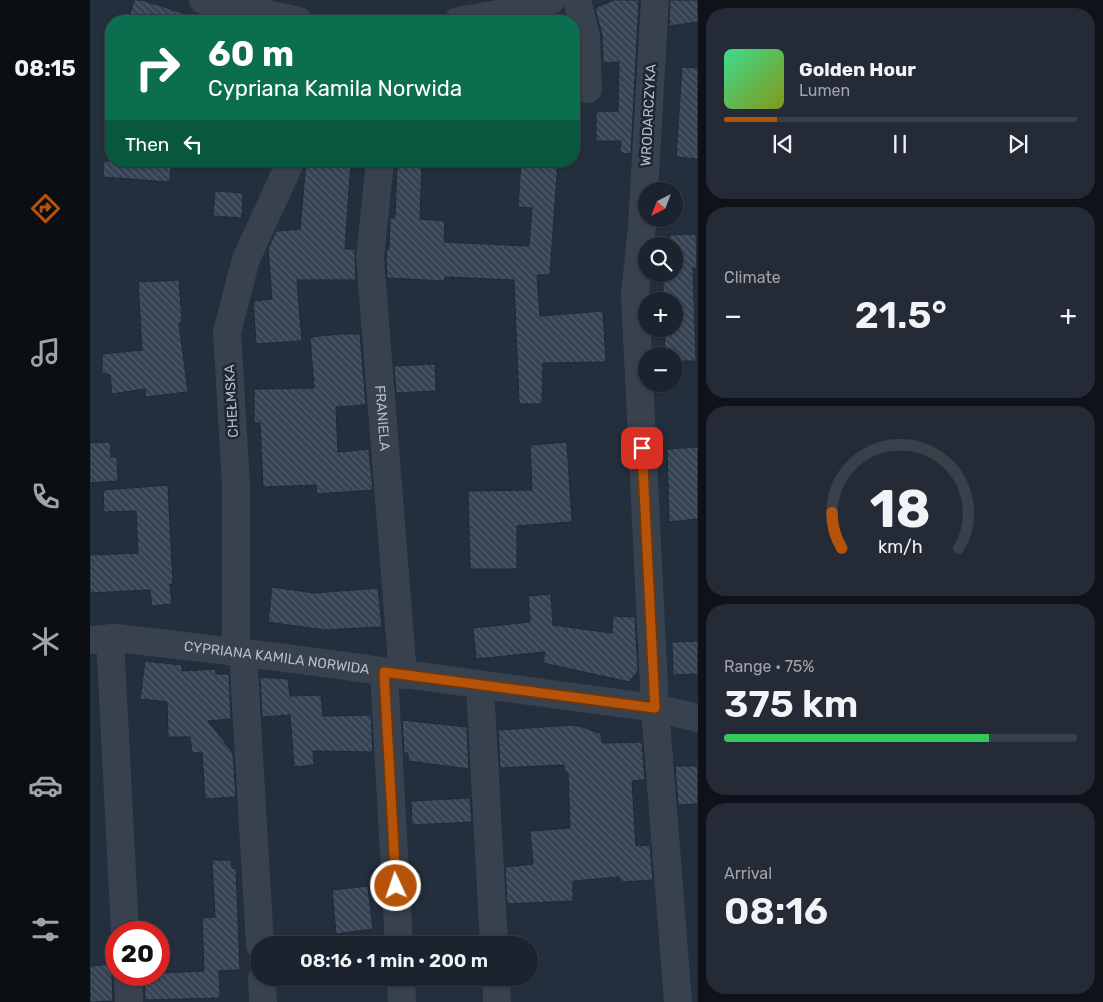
<!DOCTYPE html>
<html lang="en">
<head>
<meta charset="utf-8">
<style>
	body { margin:0; font-family:Rubik,sans-serif; background:#242b36; color:#f1f3f6; height:100vh; display:flex; flex-direction:column; font-size:19px; white-space:nowrap }
	* { box-sizing:border-box; margin:0 }
	p { font-size:16px; color:#a0a4aa }
	.icon { flex:none; width:28px; height:28px; fill:none; stroke:currentColor; stroke-width:2; stroke-linecap:round; stroke-linejoin:round }
	.map { position:relative; flex:1; overflow:hidden }
	.drawer { display:flex; flex-direction:column; gap:8px; padding:8px; background:#0f1319; width:405px }
	.drawer>* { flex:none }
	.hud { position:absolute; left:15px; top:15px; width:475px; height:152px; border-radius:20px; box-shadow:0 1px 4px #0004,0 0 0 1px #39404a; background:#0b6e4f; color:#fff; overflow:hidden }
	.needle { width:32px; rotate:222deg }
	.controls { position:absolute; left:548px; top:182px; display:grid; gap:10px }
	.controls a { display:grid; place-items:center; width:45px; height:45px; border-radius:50%; background:#1b232e; box-shadow:0 1px 4px #0004,0 0 0 1px #39404a; font-size:25px }
	.speed { position:absolute; left:15px; top:921px; display:flex; gap:10px; font-size:25px; font-weight:700; text-align:center }
	.speed>* { display:grid; place-content:center; width:65px; height:65px; border-radius:50%; background:#1b232e; box-shadow:0 1px 4px #0004,0 0 0 1px #39404a; line-height:1 }
	.speed .limit { border:8px solid #d22; background:#fff; color:#111 }
	.pin { position:absolute; display:grid; place-items:center; width:42px; height:42px; color:#fff; margin:-21px; border-radius:10px; box-shadow:0 2px 8px #0006 }
	.me { position:absolute; width:55px; margin:-28px; rotate:357deg; stroke-linejoin:round; filter:drop-shadow(0 0 4px #0008) }
	.turn { display:flex; align-items:center; gap:18px; height:105px; padding:0 20px; font-size:22px }
	.turn .icon { width:65px; height:65px; stroke-width:2.5 }
	.turn b { display:block; font-size:35px; line-height:42px }
	.then { display:flex; align-items:center; height:48px; padding:0 20px; background:#0003; gap:10px; font-size:19px }
	.big { font-size:38px; font-weight:600; line-height:1.1 }
	.drawer .tile { flex:1; display:flex; flex-direction:column; justify-content:center; gap:8px; min-width:0; padding:0 18px; border-radius:20px; background:#242b36 }
	.drawer .dial { align-items:center; gap:0 }
	.dial svg { height:130px; overflow:visible; fill:none; stroke:#39404a; stroke-width:7; stroke-linecap:round; text-anchor:middle }
	.dial text { fill:#f1f3f6; stroke:none }
	.song { display:flex; align-items:center; gap:15px }
	.cover { width:60px; height:60px; border-radius:8px; background:linear-gradient(135deg,hsl(150 70% 55%),hsl(70 70% 35%)) }
	.played { height:5px; border-radius:2px; background:linear-gradient(90deg,#b45309 15%,#39404a 15%) }
	.keys { display:flex; justify-content:space-around; direction:ltr }
	.heat { display:flex; justify-content:space-between; align-items:center; font-size:28px; direction:ltr }
	.charge { height:8px; border-radius:4px; background:linear-gradient(90deg,#34c759 75%,#39404a 0) }
	.trip { position:absolute; left:160px; top:936px; width:288px; height:50px; border-radius:25px; background:#1b232e; box-shadow:0 1px 4px #0004,0 0 0 1px #39404a; font-weight:600; line-height:50px; text-align:center }
	main { display:flex; flex:1; min-height:0 }
	.dock { display:flex; flex-direction:column; width:90px; justify-content:space-around; align-items:center; background:#0b0e12; color:#a0a4aa }
	.dock .icon { width:35px; height:35px }
	.dock .active { color:#b45309 }
	.dock b { font-size:22px; color:#f1f3f6 }
	.map>svg:first-child { display:block }
	.building { fill:url(#building-back-hatch); stroke:#1f2835 }
	.lines { fill:none; stroke-linecap:round; stroke-linejoin:round }
	.minor { stroke:#38414e; stroke-width:28 }
	.route-casing { stroke:#753606; stroke-width:12 }
	.route { stroke:#b45309; stroke-width:9 }
	.labels { text-anchor:middle; stroke-width:5; stroke-linejoin:round; paint-order:stroke }
	.street-label { font-size:14px; fill:#b4bcc9; stroke:#1d2633 }
</style>
</head>
<body>
<main>
<nav class="dock">
<b>08:15</b>
<svg class="icon active" aria-label="directions" viewBox="0 0 24 24"><path d="M12 3l9 9-9 9-9-9zM9 14v-3h6M13 9l2 2-2 2"/></svg>
<svg class="icon" aria-label="music" viewBox="0 0 24 24"><path d="M9 18V5l10-2v13"/><circle cx="6" cy="18" r="3"/><circle cx="16" cy="16" r="3"/></svg>
<svg class="icon" aria-label="phone" viewBox="0 0 24 24"><path d="M5 4h4l2 5-3 2q2 4 5 5l2-3 5 2v4C11 20 4 13 5 4z"/></svg>
<svg class="icon" aria-label="climate" viewBox="0 0 24 24"><path d="M12 3v18M4 7l16 10M4 17L20 7"/></svg>
<svg class="icon" aria-label="car" viewBox="0 0 24 24"><path d="M5 17H2v-5l4-1 3-4h7l3 4 3 1v5h-3M9 17h6M6 11h13"/><circle cx="7" cy="17" r="2"/><circle cx="17" cy="17" r="2"/></svg>
<svg class="icon" aria-label="filters" viewBox="0 0 24 24"><path d="M4 7h16M4 17h16"/><circle cx="9" cy="7" r="2"/><circle cx="15" cy="17" r="2"/></svg>
</nav>
<div class="map">
<svg width="608" height="1002" viewBox="0 0 608 1002">
	<defs>
		<pattern id="building-back-hatch" width="6" height="6" patternUnits="userSpaceOnUse" patternTransform="scale(1.25)"><rect width="6" height="6" fill="#364354"/><path d="M-1 5l2 2M0 0l6 6M5-1l2 2" fill="none" stroke="#515c6b"/></pattern>
	</defs>
	<rect width="100%" height="100%" fill="#242f3e"/>
	<path class="building" d="M44 0H52L105 17 104 21H38Z
		M524 0H549L541 154 530 153 531 141H506V112L528 111 529 62 513 63 512 35 505 8Z
		M580 0H608V22L579 26Z
		M592 67 608 68V159L586 157Z
		M14 161H81L80 182 13 177Z
		M216 161H261L255 249H265L266 280H207L212 341 166 344 163 301 182 299 178 249 186 231 210 229Z
		M307 161H332L330 219 355 221 354 242 439 246 442 208 428 207 431 161H468L460 275H447L450 316 513 311 516 362 453 363 452 404H429L424 280 355 277 354 281 297 278 296 258 297 249H299L300 218H305Z
		M125 191 153 193 152 218 123 216Z
		M606 234 607 268H603L606 361H584V356H575L574 329H584V301H573V274H584V246H580V235Z
		M89 280 92 322 89 323 98 392 56 397 55 389 22 394 20 375 12 373V354L52 350 48 282Z
		M251 334H270L276 405 246 407 248 452 279 449 283 490 227 494 226 485 173 487 170 423H164V389L224 388 220 337Z
		M345 364 346 391 306 393 304 366Z
		M20 442 21 457H27L28 481 0 483V443Z
		M477 442 482 522 427 526V569H380L378 491 442 490 440 445Z
		M608 447V519L579 522 577 449Z
		M78 485 83 584H80L82 604 62 606 60 590 0 593V555L48 553 46 511 14 512 13 490Z
		M182 587 225 593 288 588 292 627 234 630 178 622Z
		M461 594 463 625 522 633 523 616 545 617 548 671 539 682 453 663 455 652 386 659 383 628 440 622 438 596Z
		M608 641V674L583 675 582 642Z
		M55 661 92 665V671L125 669 126 674H139L141 719 118 721 143 753 146 797 115 799 112 752 102 753 100 737H78L77 702 50 699Z
		M170 677 198 679 200 696 231 695 233 716 281 715 283 752 223 751 224 765 204 767 200 715 172 717Z
		M312 720 377 727 379 769 318 761V753H314Z
		M482 725 493 727 511 734 512 743 552 742 555 780 542 781 546 846 560 845 563 880 532 882 529 877 483 881V901L417 904 415 867 443 864 440 831 480 828 478 772H475L474 765 410 768 408 730Z
		M585 766H608V804L588 805Z
		M380 798 382 822 322 825 321 801Z
		M122 860H141L142 868 146 869 150 970 129 971 130 998 55 1000 54 975H69V973L114 971 112 918 125 917Z
		M278 886 283 929 246 934 242 890Z
		M26 964 22 976 23 1001 0 1002V966Z"/>
	<g class="lines">
		<g class="minor">
			<path d="M113 0 209 21"/>
			<path d="M487 0 496 36 498 89"/>
			<path d="M565 0 552 227 545 294 565 708 588 1002"/>
			<path d="M368 21 425 11 461 0"/>
			<path id="s1" d="M290 161 280 258 313 675"/>
			<path d="M20 638 35 932"/>
			<path id="s2" d="M0 640 27 638 189 657 565 708 608 718"/>
			<path d="M146 652V485L137 332 156 259 201 161"/>
			<path d="M153 653 170 945"/>
			<path d="M294 672 309 945"/>
			<path d="M390 685 404 945"/>
			<path d="M38 975 39 1002"/>
			<path d="M172 978 173 1002"/>
			<path d="M311 978 312 1002"/>
			<path d="M406 978 407 1002"/>
		</g>
	</g>
	<g class="lines">
		<g class="route-casing">
			<path id="route" d="M306 886 294 672 565 708 552 448"/>
		</g>
		<use href="#route" class="route"/>
	</g>
	<g class="labels">
		<g class="street-label">
			<text transform="translate(558 115) rotate(-87)" y="5">WRODARCZYKA</text>
			<text transform="translate(141 401) rotate(-93)" y="5">CHEŁMSKA</text>
			<text dy="5" stroke="none"><textPath href="#s1" startOffset="258">FRANIELA</textPath></text>
			<text dy="5" stroke="none"><textPath href="#s2" startOffset="188">CYPRIANA KAMILA NORWIDA</textPath></text>
		</g>
	</g>
</svg>
<div class="controls">
<a><svg class="needle" viewBox="-14 -14 28 28"><path d="M0-13l5 13h-10z" fill="#e53935"/><path d="M0 13l5-13h-10z" fill="#a0a4aa"/></svg></a>
<a><svg class="icon" aria-label="search" viewBox="0 0 24 24"><circle cx="10" cy="10" r="6"/><path d="M15 15l6 6"/></svg></a>
<a>+</a>
<a>−</a>
</div>
<div class="speed"><div class="limit">20</div></div>
<div class="pin" style="left:552px;top:448px;background:#d93025"><svg class="icon" aria-label="arrive" viewBox="0 0 24 24"><path d="M6 21V4h12l-3 4 3 4H6"/></svg></div>
<svg class="me" style="left:306px;top:886px" viewBox="-20 -20 40 40"><circle r="17" fill="#b45309" stroke="#fff" stroke-width="3"/><path d="M0-11L8 9 0 5-8 9z" fill="#fff"/></svg>
<div class="trip">08:16 · 1 min · 200 m</div>
<div class="hud">
<div class="turn"><svg class="icon" aria-label="right" viewBox="0 0 24 24"><path d="M7 20v-9h11M14 6l5 5-5 5"/></svg><div><b>60 m</b>Cypriana Kamila Norwida</div></div>
<div class="then">Then<svg class="icon" aria-label="left" viewBox="0 0 24 24"><path d="M17 20v-9H6M10 6l-5 5 5 5"/></svg></div>
</div>
</div>
<section class="drawer">
<div class="tile">
<div class="song"><i class="cover"></i><div><b>Golden Hour</b><p>Lumen</p></div></div>
<div class="played"></div>
<div class="keys"><svg class="icon" aria-label="previous" viewBox="0 0 24 24"><path d="M18 5L8 12l10 7zM5 5v14"/></svg><svg class="icon" aria-label="pause" viewBox="0 0 24 24"><path d="M8 5v14M16 5v14"/></svg><svg class="icon" aria-label="next" viewBox="0 0 24 24"><path d="M6 5l10 7-10 7zM19 5v14"/></svg></div>
</div>
<div class="tile"><p>Climate</p>
<div class="heat"><a>−</a><b class="big">21.5°</b><a>+</a></div>
</div>
<div class="tile dial"><svg viewBox="0 0 100 80">
<path d="M14 69A42 42 0 1 1 86 69"/>
<path d="M14 69A42 42 0 0 1 8 47" stroke="#b45309"/>
<text x="50" y="56" font-size="32" font-weight="700">18</text>
<text x="50" y="72" font-size="11">km/h</text>
</svg></div>
<div class="tile"><p>Range · 75%</p><b class="big">375 km</b><div class="charge"></div></div>
<div class="tile"><p>Arrival</p><b class="big">08:16</b></div>
</section>
</main>
</body>
</html>
